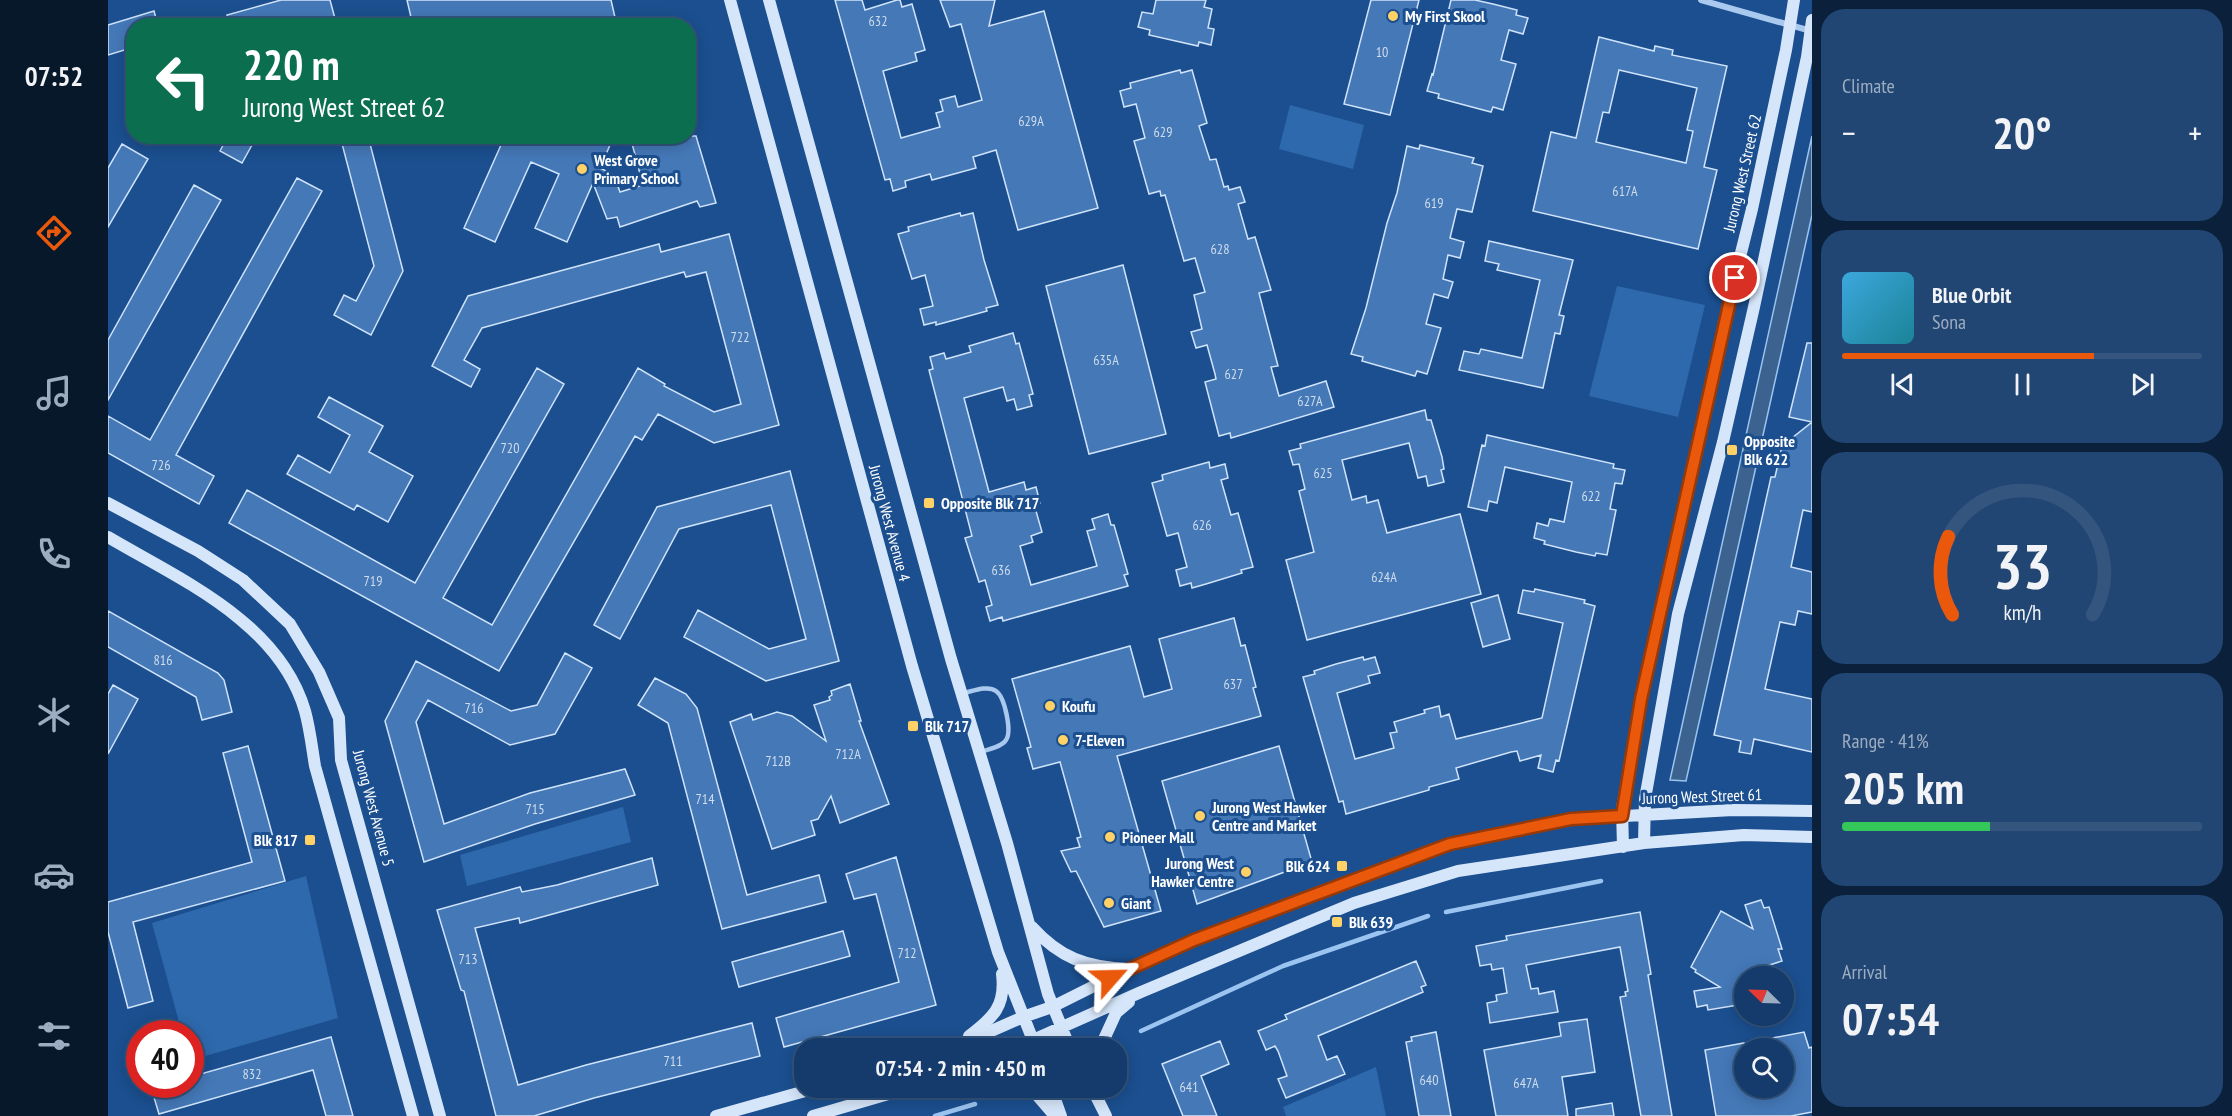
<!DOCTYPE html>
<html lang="en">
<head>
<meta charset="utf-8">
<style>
	body { margin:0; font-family:"PT Sans Narrow",sans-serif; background:#214673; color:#f1f3f6; height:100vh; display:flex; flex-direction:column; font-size:22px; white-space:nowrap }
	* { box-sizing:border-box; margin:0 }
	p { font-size:20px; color:#9dadc1 }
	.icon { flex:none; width:33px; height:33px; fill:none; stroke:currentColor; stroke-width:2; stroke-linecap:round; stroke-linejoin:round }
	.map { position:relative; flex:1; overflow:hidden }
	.side { display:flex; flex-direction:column; gap:9px; padding:9px; background:#0b203b; width:420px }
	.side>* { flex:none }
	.top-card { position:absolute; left:18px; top:18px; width:570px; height:126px; border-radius:24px; box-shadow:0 3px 15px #0003,0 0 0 2px #33557e; background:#0b6e4f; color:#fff; overflow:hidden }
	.needle { width:39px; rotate:293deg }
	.controls { position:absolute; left:1626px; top:966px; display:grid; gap:12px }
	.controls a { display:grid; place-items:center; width:60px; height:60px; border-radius:50%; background:#143b6b; box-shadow:0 3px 15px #0003,0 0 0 2px #33557e; font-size:30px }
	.speed { position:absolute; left:18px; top:1020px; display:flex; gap:12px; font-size:30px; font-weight:700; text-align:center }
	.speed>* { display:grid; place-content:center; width:78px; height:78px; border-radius:50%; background:#143b6b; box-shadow:0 3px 15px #0003,0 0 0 2px #33557e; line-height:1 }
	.speed .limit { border:9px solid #d22; background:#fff; color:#111 }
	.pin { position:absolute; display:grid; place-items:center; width:51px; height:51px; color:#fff; margin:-26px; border:3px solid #fff; border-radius:50%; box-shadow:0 2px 6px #0007 }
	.me { position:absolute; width:66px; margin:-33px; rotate:65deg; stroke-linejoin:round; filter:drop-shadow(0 0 4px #0008) }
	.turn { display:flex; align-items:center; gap:21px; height:126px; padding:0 18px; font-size:27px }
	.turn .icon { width:78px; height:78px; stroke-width:2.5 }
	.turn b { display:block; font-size:42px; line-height:51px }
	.big { font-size:45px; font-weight:700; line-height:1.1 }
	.side .widget { flex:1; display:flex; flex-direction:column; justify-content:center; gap:9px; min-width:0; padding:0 21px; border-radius:24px; background:#214673 }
	.side .dial { align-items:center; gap:0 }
	.dial svg { height:156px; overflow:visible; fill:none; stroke:#33557e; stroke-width:7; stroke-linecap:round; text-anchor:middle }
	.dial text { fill:#f1f3f6; stroke:none }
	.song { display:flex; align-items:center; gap:18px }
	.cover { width:72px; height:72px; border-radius:9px; background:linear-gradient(135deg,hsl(200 70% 55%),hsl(190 70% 35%)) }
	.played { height:6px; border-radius:3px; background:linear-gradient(90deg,#ea580c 70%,#33557e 70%) }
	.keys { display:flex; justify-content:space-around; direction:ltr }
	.heat { display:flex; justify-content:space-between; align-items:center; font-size:33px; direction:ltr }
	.charge { height:9px; border-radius:4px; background:linear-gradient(90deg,#34c759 41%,#33557e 0) }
	.trip { position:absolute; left:686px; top:1038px; width:333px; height:60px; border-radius:24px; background:#143b6b; box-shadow:0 3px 15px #0003,0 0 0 2px #33557e; font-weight:700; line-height:60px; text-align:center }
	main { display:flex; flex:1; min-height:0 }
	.tab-bar { display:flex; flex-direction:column; width:108px; justify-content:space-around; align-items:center; background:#08182b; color:#9dadc1 }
	.tab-bar .icon { width:42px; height:42px }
	.tab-bar .active { color:#ea580c }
	.tab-bar b { font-size:27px; color:#f1f3f6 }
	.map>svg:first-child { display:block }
	.green { fill:#2e69ad }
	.water { fill:#3c6290; stroke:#9cc4f0; stroke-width:1.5 }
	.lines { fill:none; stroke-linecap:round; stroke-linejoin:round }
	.stream { stroke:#9cc4f0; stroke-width:4.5 }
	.building { fill:#4478b7; stroke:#cfe3fa; stroke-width:1.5; fill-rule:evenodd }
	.lane { stroke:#a9c9ee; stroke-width:4.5 }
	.street { stroke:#a9c9ee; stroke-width:6 }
	.secondary { stroke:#d6e6fa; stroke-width:12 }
	.route-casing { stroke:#983908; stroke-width:15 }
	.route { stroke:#ea580c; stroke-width:10 }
	.poi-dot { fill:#ffd166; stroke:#1b4f8f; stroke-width:2 }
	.labels { text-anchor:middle; stroke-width:6; stroke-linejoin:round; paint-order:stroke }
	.number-label { font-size:14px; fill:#d0dded }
	.poi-label { font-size:16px; font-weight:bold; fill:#fff; stroke:#1b4f8f; text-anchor:start }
	.street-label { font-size:16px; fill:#fff; stroke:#1b4f8f }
</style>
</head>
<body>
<main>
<nav class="tab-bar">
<b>07:52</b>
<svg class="icon active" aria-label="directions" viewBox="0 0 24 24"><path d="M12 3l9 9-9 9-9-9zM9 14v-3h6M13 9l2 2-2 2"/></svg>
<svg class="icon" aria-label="music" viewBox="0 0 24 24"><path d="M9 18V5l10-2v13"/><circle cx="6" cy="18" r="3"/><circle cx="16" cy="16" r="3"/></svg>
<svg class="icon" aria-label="phone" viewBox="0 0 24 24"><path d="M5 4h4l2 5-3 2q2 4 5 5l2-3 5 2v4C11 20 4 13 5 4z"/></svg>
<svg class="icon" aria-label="climate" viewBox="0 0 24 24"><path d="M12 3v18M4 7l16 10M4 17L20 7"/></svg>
<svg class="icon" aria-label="car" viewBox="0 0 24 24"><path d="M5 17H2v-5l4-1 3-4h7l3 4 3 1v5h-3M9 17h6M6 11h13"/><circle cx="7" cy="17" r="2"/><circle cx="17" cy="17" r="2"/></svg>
<svg class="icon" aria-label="filters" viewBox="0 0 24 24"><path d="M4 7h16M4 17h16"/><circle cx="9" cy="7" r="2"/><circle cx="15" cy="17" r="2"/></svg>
</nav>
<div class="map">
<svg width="1704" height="1116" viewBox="0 0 1704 1116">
	<rect width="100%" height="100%" fill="#1b4f8f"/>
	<path class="green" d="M1182 105 1256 125 1245 169 1171 149Z
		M1509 286 1597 305 1570 417 1481 396Z
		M515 807 523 842 359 886 352 855Z
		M198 876 230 1018 83 1060 82 1034 74 1033 44 923Z
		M1268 1067 1278 1116H1178L1175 1107Z"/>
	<path class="water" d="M1704 136V215L1578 781 1562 780Z"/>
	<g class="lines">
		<path class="stream" d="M1338 912 1493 881
			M1033 1031 1175 966 1320 916
			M827 1116 867 1104"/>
	</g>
	<path class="building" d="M173 0H222L229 26H122L119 15Z
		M299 0H503L509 26H305Z
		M727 0H754L757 10 789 0H792L794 7 804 4 817 50 807 53 809 61 775 71 793 138 832 127 828 113 835 111 832 100 847 96 850 107 874 100 853 24 842 27 832 0H887L881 26 936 11 990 208 910 230 888 150 865 157 868 168 824 180 822 174 797 181 798 187 785 191 782 179 777 180Z
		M1048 0H1098L1096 7 1104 9 1100 28 1106 29 1103 45 1091 42 1090 46 1041 35 1042 30 1030 27 1034 12 1045 14Z
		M1263 0H1311L1282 115 1236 104Z
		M1343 0H1367L1385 4 1409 10 1408 15 1420 18 1415 34 1401 30 1393 60 1408 64 1395 110 1385 107 1383 112 1330 98 1331 94 1319 91 1324 74 1325 75Z
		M46 11 50 26H26V44H22L23 48 0 55V25Z
		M1491 37 1546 51 1547 46 1565 50 1564 55 1619 66 1596 167 1609 170 1590 249 1425 211 1443 132 1468 138ZM1511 70 1589 88 1579 130 1585 131 1578 163 1488 142 1495 112 1501 113Z
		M1072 70 1073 73 1084 70 1099 123 1091 126 1102 160 1108 159 1116 187 1120 186 1121 190 1132 187 1137 202 1130 204 1140 239 1147 237 1163 290 1151 293 1170 366 1163 367 1171 396 1218 381 1226 407 1123 438 1122 433 1111 436 1097 382 1108 379 1107 374 1099 345 1088 348 1083 332 1094 329 1086 295 1097 292 1087 258 1076 261 1057 195 1053 196 1052 191 1041 194 1026 141 1037 138 1028 104 1016 107 1012 91 1023 88 1022 83Z
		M120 136H149L134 163 112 151Z
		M232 136H260L295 271 263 335 226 315 236 295 248 301 266 266Z
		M397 136H506L492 168 506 175 512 192 535 185 522 136H588L608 203 592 207 589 201 512 227 509 217 499 219 485 183 459 242 427 228 451 174 423 162 387 242 356 228Z
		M14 144 40 159 0 227V168Z
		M1312 145 1366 158 1364 163 1375 166 1364 212 1349 209 1342 238 1356 242 1352 258 1340 255 1335 279 1345 282 1340 298 1326 294 1318 324 1333 328 1319 374 1309 371 1307 376 1254 361 1255 357 1243 354 1258 308 1279 223 1289 193 1299 146 1311 149Z
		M189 178 214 191 68 455 106 476 91 504 0 453V416L42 440Z
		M86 185 113 200 0 400V340Z
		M852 213 853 216 865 213 876 260 890 305 878 308 879 311 850 319 828 325V322L816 325 812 309 825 306 817 275 804 279 790 234 801 231 800 227Z
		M621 234 671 425 606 443 550 414 534 440 527 436 391 671 121 523 139 490 307 583 429 368 456 384 335 598 384 625 530 368 557 384 556 386 606 412 633 404 598 272 578 277 576 272 374 328 356 360 372 369 363 387 324 366 360 296 551 244 553 252Z
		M1381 241 1465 260 1451 315 1456 316 1452 334 1447 333 1435 388 1351 370 1356 351 1371 354 1373 349 1414 358 1432 280 1389 270 1391 264 1377 261Z
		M1015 265 1058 434 981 454 938 286Z
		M905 333 908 344 911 343 925 394 921 395 924 406 909 410 906 399 899 401 895 387 856 398 881 492 916 482 918 490 928 487 932 503 926 504 934 532 923 536 925 542 912 546 923 585 989 566 979 531 987 529 984 519 1000 514 1003 525H1006L1020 574 1016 575 1020 586 895 621 894 617 882 621 878 607 884 605 877 580 871 582 857 538 864 536 821 370 825 369 822 357 836 353 838 359 863 352 861 346Z
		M1699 343H1704V512L1695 510 1683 567 1704 572V614L1690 611 1687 625 1672 622 1657 689 1704 699V752L1646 739 1643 754 1631 752 1633 741 1606 735 1663 477H1667L1674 446 1704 422 1681 417Z
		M221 397 275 426 261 452 305 476 280 522 249 505 246 510 179 474 190 455 222 473 242 435 210 417Z
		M1317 410 1319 420H1323L1334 457 1336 469 1333 470 1336 482 1320 486 1318 476 1310 478 1301 443 1234 460 1244 500 1258 496 1259 503 1270 500 1279 533 1352 514 1373 594 1199 640 1178 560 1206 552 1191 491 1197 489 1191 464 1185 465 1181 451 1193 448 1192 444Z
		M1379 435 1506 464 1505 468 1517 470 1514 484 1507 483 1502 509 1508 510 1499 555 1488 553 1487 556 1468 552 1436 544 1437 541 1426 538 1429 523 1440 526 1442 519 1456 522 1464 482 1397 467 1389 503 1381 501 1379 511 1360 507 1374 445 1377 446Z
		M1101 462 1102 468 1117 464 1120 478 1113 480 1123 515 1130 513 1145 567 1133 570 1134 573 1098 584 1084 588 1083 583 1072 586 1068 570 1079 567 1070 533 1059 536 1044 483 1055 480 1054 475Z
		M682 471 731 661 658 681 576 637 590 610 661 649 698 639 663 505 571 529 512 639 486 625 549 507Z
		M1427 589 1477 600 1476 603 1487 606 1451 761 1448 760 1445 772 1430 768 1433 755 1412 761 1409 751 1403 752 1348 768 1351 779 1321 787V790L1238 814 1235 801 1231 802 1195 677 1207 674 1206 671 1228 664 1255 657 1256 660 1267 657 1272 673 1260 676 1262 683 1229 693 1247 759 1286 748 1282 733 1289 732 1286 722 1317 713 1316 710 1331 706 1333 717 1341 714 1348 739 1434 718 1455 623 1410 613 1415 590 1426 592Z
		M1390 595 1402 639 1375 647 1363 603Z
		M0 611 110 673 116 680 124 712 94 720 88 697 0 647Z
		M1126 618 1133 646 1137 645 1148 687 1145 688 1153 716 1009 756 1053 911 996 927 968 871 963 872 953 851 972 847 969 838 973 837 952 762 925 769 919 748 923 747 904 679 1022 646 1036 697 1064 689 1051 639Z
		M457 653 484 668 447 734 402 745 320 700 308 722 336 824 422 793 517 769 527 795 427 824 316 862 277 721 308 661 403 711 429 705Z
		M547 678 578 694 589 708 639 895 711 875 718 902 614 929 560 723 530 705Z
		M742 684 753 721H751L781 804 732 823 723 796 710 819 703 821 707 835 664 849 622 722 643 714 645 720 669 712 684 716 718 741 706 705 722 700 721 697 724 695 723 691Z
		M5 685 30 699 0 754V694Z
		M140 746 177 881 25 922 45 1001 20 1008 0 932V902L144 862 115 753Z
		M1171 746 1204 862 1089 904 1054 781Z
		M788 857 828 1005 676 1047 668 1018 791 982 768 894 746 899 738 874Z
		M544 858 550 885 412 923 411 918 367 928 410 1085 478 1065 644 1023 652 1056 486 1098 426 1116H388L360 1007 356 991 353 990 329 910 412 887 414 892 449 885Z
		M1653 900 1656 908 1661 907 1674 949H1670L1674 961 1640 972V976H1636V1004L1600 1010 1599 1005 1589 1007 1586 991 1612 987 1587 972 1588 970 1583 967 1613 911 1645 929 1637 905Z
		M1532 912 1543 974 1540 975 1564 1116H1533L1512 997 1518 996 1517 992 1520 991 1512 947 1418 965 1423 989 1430 988 1431 994 1446 991 1450 1012 1382 1023 1379 1003 1389 1001 1388 995 1399 993 1395 968 1384 970 1383 964 1372 966 1368 946 1399 940 1398 936Z
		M735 931 742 956 631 987 624 962Z
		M1308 961 1318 985 1313 987 1315 992 1210 1036 1219 1060 1229 1056 1237 1074 1178 1098 1170 1079 1179 1076 1170 1051 1167 1046 1158 1050 1150 1031 1179 1019 1177 1015Z
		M1479 1019 1487 1072 1454 1077 1460 1116H1388L1376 1050 1453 1036 1451 1023Z
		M1328 1032 1343 1116H1311L1298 1042 1304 1041 1303 1037Z
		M1696 1032 1701 1048 1704 1047V1112L1683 1116H1608L1597 1050 1636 1043V1088H1676V1048H1644L1643 1042Z
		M223 1037 245 1116H218L205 1070 51 1114 42 1084H82V1077Z
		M1112 1041 1121 1064 1093 1076 1109 1116H1075L1054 1064Z
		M1504 1103 1506 1116H1468V1109Z"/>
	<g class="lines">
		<path class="lane" d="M856 693C865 691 880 685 888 691 897 697 904 732 898 740 894 747 880 749 873 752"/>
		<path class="street" d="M1593 0 1703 31"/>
		<path class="secondary" d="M622 0 804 666 890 952 928 1048
			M661 0 843 659 899 843 940 994 962 1048
			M0 503 90 551 135 580 182 624 211 672 231 718 233 760 332 1116
			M0 537C73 580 171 622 197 711 202 729 204 748 207 766L305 1116
			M1536 843 1537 799 1570 614 1615 442 1646 307 1699 57 1704 20
			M1515 847 1514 809 1533 699 1621 301 1644 209 1678 50 1686 0
			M924 927C952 958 978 967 1019 969
			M861 1036C885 1018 898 1006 894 974
			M845 1048 915 1017 944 1007 1020 969 1086 940 1342 844 1463 819 1625 810 1704 811
			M907 1048 1033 992 1246 903 1350 871 1536 843 1636 835 1704 837
			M992 1048 1008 1013 1021 1002
			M923 1088 947 1116
			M943 1088 953 1116
			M984 1088 998 1116
			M608 1116 708 1088
			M705 1116 801 1088"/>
	</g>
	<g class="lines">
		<g class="route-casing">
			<path id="route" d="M1002 978 1086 940 1342 844 1463 819 1514 816 1533 699 1627 278"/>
		</g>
		<use href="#route" class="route"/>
	</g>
	<g class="poi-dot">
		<circle cx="1285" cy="16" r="6"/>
		<circle cx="474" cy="169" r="6"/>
		<rect x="1618" y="444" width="12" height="12" rx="3"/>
		<rect x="815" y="497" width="12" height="12" rx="3"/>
		<circle cx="942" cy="706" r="6"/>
		<rect x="799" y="720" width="12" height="12" rx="3"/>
		<circle cx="955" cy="740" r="6"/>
		<circle cx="1092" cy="816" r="6"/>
		<circle cx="1002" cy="837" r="6"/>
		<rect x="196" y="834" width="12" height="12" rx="3"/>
		<rect x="1228" y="860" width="12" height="12" rx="3"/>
		<circle cx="1138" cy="872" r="6"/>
		<circle cx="1001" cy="903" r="6"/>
		<rect x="1223" y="916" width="12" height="12" rx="3"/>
	</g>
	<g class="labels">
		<g class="number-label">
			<text x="770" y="26">632</text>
			<text x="1274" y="57">10</text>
			<text x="923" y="126">629A</text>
			<text x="1055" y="137">629</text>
			<text x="1517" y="196">617A</text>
			<text x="1326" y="208">619</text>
			<text x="1112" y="254">628</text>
			<text x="632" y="342">722</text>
			<text x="998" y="365">635A</text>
			<text x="1126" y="379">627</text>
			<text x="1202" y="406">627A</text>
			<text x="402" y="453">720</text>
			<text x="53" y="470">726</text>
			<text x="1215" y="478">625</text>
			<text x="1483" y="501">622</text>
			<text x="1094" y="530">626</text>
			<text x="893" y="575">636</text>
			<text x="1276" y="582">624A</text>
			<text x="265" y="586">719</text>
			<text x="55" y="665">816</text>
			<text x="1125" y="689">637</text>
			<text x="366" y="713">716</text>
			<text x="740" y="759">712A</text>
			<text x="670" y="766">712B</text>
			<text x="597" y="804">714</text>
			<text x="427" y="814">715</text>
			<text x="799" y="958">712</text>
			<text x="360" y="964">713</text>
			<text x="565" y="1066">711</text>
			<text x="144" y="1079">832</text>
			<text x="1321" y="1085">640</text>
			<text x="1418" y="1088">647A</text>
			<text x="1081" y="1092">641</text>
		</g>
		<g class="poi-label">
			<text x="1297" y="22">My First Skool</text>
			<text x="486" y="166">West Grove<tspan x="486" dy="18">Primary School</tspan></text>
			<text x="1636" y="447">Opposite<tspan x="1636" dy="18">Blk 622</tspan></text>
			<text x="833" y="509">Opposite Blk 717</text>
			<text x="954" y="712">Koufu</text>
			<text x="817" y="732">Blk 717</text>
			<text x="967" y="746">7-Eleven</text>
			<text x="1104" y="813">Jurong West Hawker<tspan x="1104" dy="18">Centre and Market</tspan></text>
			<text x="1014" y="843">Pioneer Mall</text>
			<text x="190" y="846" text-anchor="end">Blk 817</text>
			<text x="1126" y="869" text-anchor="end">Jurong West<tspan x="1126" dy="18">Hawker Centre</tspan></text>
			<text x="1222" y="872" text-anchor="end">Blk 624</text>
			<text x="1013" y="909">Giant</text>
			<text x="1241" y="928">Blk 639</text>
		</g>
		<g class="street-label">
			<text transform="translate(1634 173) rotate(-77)" y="6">Jurong West Street 62</text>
			<text transform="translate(782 523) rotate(75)" y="6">Jurong West Avenue 4</text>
			<text transform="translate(1594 796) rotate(-2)" y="6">Jurong West Street 61</text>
			<text transform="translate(266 808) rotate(75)" y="6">Jurong West Avenue 5</text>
		</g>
	</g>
</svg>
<div class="controls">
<a><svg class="needle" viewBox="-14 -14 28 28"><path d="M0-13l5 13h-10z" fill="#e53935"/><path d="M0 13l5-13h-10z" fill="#9dadc1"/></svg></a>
<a><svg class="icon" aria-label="search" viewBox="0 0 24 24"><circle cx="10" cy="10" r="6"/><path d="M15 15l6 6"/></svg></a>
</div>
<div class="speed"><div class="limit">40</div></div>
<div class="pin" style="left:1627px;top:278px;background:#d93025"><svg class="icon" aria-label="arrive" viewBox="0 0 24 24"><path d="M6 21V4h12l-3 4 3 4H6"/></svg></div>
<svg class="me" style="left:1002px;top:978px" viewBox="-20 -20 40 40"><path d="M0-17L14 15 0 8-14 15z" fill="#ea580c" stroke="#fff" stroke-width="4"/></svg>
<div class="trip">07:54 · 2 min · 450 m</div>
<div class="top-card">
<div class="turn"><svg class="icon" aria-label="left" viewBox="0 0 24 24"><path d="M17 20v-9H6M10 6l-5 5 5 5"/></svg><div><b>220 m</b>Jurong West Street 62</div></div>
</div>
</div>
<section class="side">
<div class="widget"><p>Climate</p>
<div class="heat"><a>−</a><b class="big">20°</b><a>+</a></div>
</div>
<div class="widget">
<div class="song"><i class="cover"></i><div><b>Blue Orbit</b><p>Sona</p></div></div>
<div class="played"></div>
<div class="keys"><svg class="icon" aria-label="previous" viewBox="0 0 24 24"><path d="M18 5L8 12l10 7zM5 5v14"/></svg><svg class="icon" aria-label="pause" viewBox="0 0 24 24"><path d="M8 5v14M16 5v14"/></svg><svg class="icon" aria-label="next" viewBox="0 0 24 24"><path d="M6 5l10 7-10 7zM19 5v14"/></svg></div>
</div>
<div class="widget dial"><svg viewBox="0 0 100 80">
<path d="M14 69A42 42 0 1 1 86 69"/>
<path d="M14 69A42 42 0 0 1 12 29" stroke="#ea580c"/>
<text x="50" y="56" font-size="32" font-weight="700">33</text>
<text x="50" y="72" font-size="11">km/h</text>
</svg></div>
<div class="widget"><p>Range · 41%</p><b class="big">205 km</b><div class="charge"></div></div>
<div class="widget"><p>Arrival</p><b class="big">07:54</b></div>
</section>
</main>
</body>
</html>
